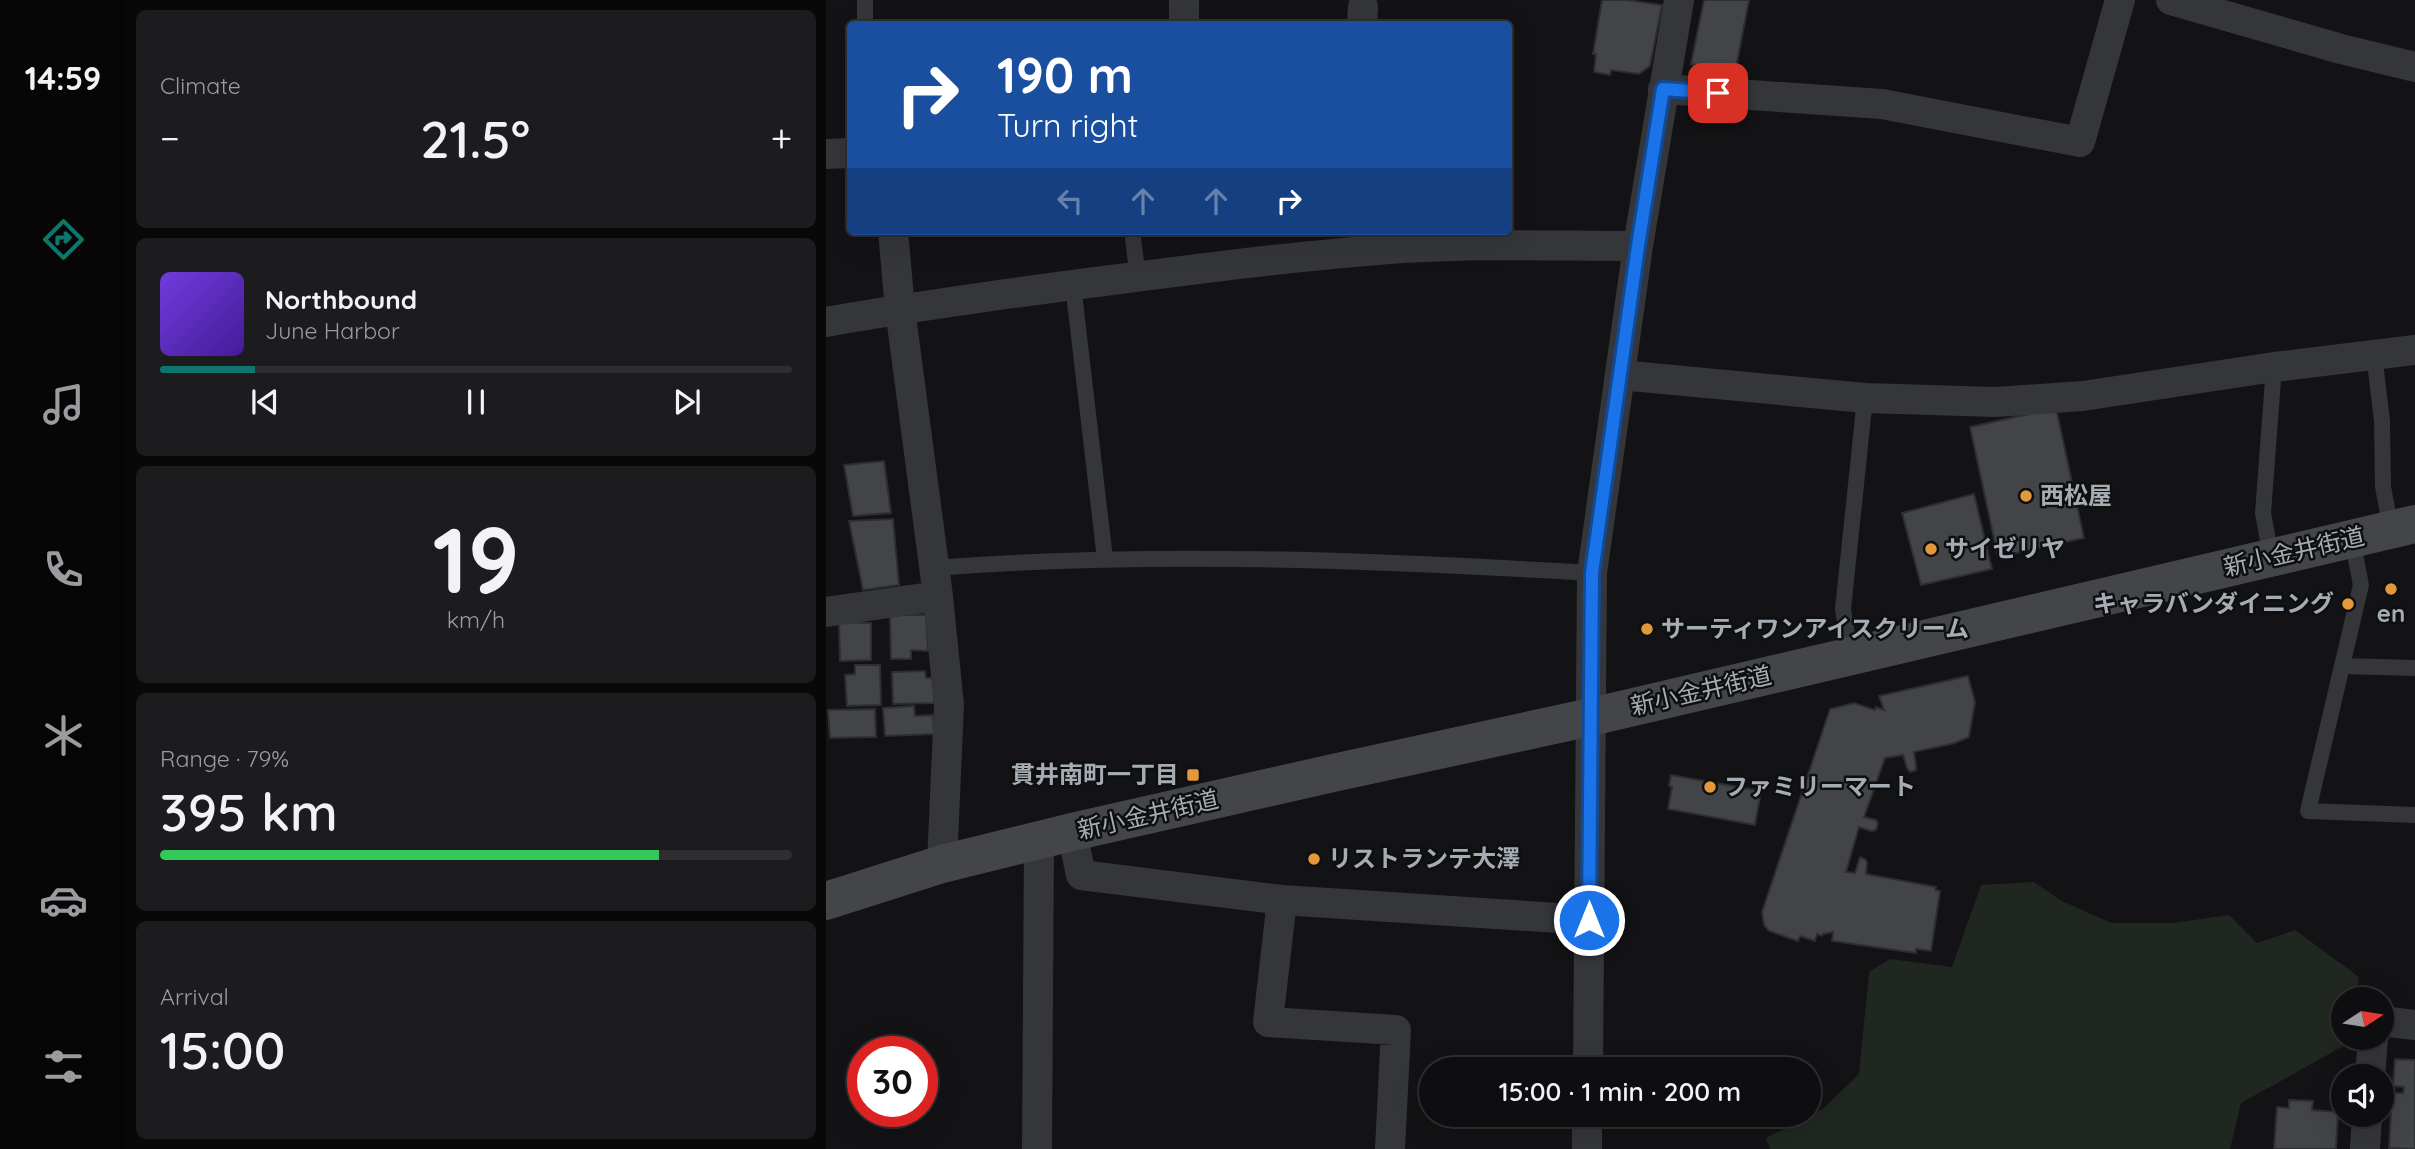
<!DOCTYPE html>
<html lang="en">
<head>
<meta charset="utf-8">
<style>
	body { margin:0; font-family:Quicksand,"Noto Sans JP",sans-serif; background:#1c1c1e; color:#f1f3f6; height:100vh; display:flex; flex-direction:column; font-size:26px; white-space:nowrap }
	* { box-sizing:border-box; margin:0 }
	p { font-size:23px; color:#9b9c9f }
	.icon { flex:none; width:38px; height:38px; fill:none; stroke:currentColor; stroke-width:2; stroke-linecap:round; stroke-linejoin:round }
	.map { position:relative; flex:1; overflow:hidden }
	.side { display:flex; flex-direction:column; gap:10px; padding:10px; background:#080809; width:700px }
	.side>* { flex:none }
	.hud { position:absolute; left:21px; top:21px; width:665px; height:214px; border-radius:7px; box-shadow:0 7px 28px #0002,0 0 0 2px #2e2e30; background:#1a4fa0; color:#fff; overflow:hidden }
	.needle { width:46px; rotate:78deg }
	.buttons { position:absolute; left:1505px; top:987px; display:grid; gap:14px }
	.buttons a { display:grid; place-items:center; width:63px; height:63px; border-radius:50%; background:#0e0e10; box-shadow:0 7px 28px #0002,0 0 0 2px #2e2e30; font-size:35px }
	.speed { position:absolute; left:21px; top:1036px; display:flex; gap:14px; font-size:35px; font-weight:700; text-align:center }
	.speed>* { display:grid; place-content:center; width:91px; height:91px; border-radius:50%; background:#0e0e10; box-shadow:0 7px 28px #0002,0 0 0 2px #2e2e30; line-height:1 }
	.speed .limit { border:10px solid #d22; background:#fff; color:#111 }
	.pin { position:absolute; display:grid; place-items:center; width:60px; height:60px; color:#fff; margin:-30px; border-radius:14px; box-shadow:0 4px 10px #0006 }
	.me { position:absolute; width:77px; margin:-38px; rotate:0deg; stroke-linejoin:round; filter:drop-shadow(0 0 5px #0008) }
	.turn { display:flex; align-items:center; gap:24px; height:147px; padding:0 35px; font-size:32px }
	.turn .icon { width:91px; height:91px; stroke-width:2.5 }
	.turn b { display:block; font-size:49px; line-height:60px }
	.lanes { display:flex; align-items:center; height:66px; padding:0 35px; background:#0003; justify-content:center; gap:35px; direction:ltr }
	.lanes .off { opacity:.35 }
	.big { font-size:52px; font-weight:600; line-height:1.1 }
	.side .card { flex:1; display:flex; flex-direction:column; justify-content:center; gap:10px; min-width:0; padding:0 24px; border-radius:10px; background:#1c1c1e }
	.side .dial { align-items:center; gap:0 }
	.dial b { font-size:91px; line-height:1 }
	.song { display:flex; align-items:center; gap:21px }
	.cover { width:84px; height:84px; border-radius:10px; background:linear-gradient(135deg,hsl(260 70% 55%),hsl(260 70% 35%)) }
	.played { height:7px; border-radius:4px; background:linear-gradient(90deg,#0f766e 15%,#2e2e30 15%) }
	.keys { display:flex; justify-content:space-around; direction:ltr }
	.heat { display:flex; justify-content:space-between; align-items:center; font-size:38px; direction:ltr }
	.charge { height:10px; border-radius:5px; background:linear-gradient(90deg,#34c759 79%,#2e2e30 0) }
	.trip { position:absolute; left:593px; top:1057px; width:402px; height:70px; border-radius:35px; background:#0e0e10; box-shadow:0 7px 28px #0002,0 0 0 2px #2e2e30; font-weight:600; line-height:70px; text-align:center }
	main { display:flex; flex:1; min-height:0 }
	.menu { display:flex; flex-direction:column; width:126px; justify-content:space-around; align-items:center; background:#060606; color:#9b9c9f }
	.menu .icon { width:49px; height:49px }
	.menu .on { color:#0f766e }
	.menu b { font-size:32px; color:#f1f3f6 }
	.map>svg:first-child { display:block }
	.green { fill:#202720 }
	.building { fill:#424448; stroke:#2d2e31; stroke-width:2 }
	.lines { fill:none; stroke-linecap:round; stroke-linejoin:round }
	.service { stroke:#35363a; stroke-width:16 }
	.minor { stroke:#35363a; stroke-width:30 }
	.secondary { stroke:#434549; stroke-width:38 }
	.route-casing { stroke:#114b97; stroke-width:18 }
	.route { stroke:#1a73e8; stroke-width:12 }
	.poi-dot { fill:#e4983c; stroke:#0e0f10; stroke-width:2.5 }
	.labels { text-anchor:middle; stroke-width:5; stroke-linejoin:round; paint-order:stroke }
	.poi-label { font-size:24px; font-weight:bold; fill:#a6acb4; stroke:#0e0f10; text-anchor:start }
	.street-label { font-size:24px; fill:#a6acb4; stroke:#0e0f10 }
</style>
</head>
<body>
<main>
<nav class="menu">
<b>14:59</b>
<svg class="icon on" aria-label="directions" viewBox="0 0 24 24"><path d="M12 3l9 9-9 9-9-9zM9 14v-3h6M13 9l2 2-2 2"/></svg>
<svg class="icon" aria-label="music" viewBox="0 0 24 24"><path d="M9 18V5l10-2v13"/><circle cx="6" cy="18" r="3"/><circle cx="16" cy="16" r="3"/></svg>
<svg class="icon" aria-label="phone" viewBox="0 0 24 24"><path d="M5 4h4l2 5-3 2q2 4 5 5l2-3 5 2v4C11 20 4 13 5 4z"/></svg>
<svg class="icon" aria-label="climate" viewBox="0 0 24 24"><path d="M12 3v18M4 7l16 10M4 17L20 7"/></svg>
<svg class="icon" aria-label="car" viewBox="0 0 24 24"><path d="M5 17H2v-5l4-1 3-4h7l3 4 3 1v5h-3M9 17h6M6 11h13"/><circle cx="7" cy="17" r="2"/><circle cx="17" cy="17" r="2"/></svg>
<svg class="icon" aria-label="filters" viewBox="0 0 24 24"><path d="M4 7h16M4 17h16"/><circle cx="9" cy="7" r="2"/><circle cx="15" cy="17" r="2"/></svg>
</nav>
<section class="side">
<div class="card"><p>Climate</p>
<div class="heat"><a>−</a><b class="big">21.5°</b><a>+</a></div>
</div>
<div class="card">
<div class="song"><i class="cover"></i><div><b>Northbound</b><p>June Harbor</p></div></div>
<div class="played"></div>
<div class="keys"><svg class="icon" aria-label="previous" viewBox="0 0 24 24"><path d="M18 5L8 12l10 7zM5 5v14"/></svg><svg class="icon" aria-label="pause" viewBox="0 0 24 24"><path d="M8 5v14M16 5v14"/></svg><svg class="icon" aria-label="next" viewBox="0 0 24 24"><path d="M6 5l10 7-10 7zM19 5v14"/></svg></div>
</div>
<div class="card dial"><b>19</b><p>km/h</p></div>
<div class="card"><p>Range · 79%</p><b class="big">395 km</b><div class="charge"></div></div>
<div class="card"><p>Arrival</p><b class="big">15:00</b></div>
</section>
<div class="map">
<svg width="1589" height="1149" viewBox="0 0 1589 1149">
	<rect width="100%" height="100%" fill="#131315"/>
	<path class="green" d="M1208 882 1234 900 1285 923H1347L1403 915 1431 943 1469 930 1533 977 1530 999H1517V1038H1524L1523 1043 1415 1103 1404 1149H944L940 1138 997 1109 1033 1074 1043 972 1064 959 1126 967 1155 885Z"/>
	<path class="building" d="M776 0H801L836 5 824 66 813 74 785 70 784 75 768 72 770 54H767Z
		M878 0H923L909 73 865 64Z
		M1230 408 1258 538 1172 557 1144 427Z
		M58 461 65 513 27 516 18 465Z
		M1148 494 1166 569 1095 585 1076 513Z
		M67 519 73 585 37 590 23 521Z
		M64 615H100L102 651 85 650V659H65Z
		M13 622 45 623V660L14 661Z
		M29 665H54L55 705 21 706 19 675 29 674Z
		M99 671 100 678H108V703L67 704 66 672Z
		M1142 676 1149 702 1143 737 1129 743 1088 752 1090 765V770L1084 772 1081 768 1077 755 1059 758 1038 817 1050 820 1052 823 1050 830 1045 831 1033 827 1020 872 1029 873 1034 857 1039 859 1041 862 1040 874 1110 887 1109 890 1114 891 1105 951 1090 949V953L1006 941 1007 932 997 934 996 936 991 934 989 941 974 936 972 941 943 931 938 925 936 912 1004 709 1028 703 1049 710 1050 707 1058 710 1053 696Z
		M88 706 89 716 107 715 108 734 59 736 57 708Z
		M49 709 50 737 4 738 2 710Z
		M845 775 935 791 929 825 842 809 846 787 843 786Z
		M1569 1059 1589 1060V1149L1563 1148 1566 1093H1577L1578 1087 1567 1086Z
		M1463 1100 1487 1101 1486 1110 1512 1112 1510 1149H1448L1451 1107 1463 1108Z"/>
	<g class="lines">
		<path class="service" d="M39 0V24
			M306 231 312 277
			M247 285 279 559
			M1548 354 1556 421 1557 487 1565 529
			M1526 539 1535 585 1482 811 1589 815
			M1445 557 1437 513 1448 367
			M107 568C326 551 547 560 766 573
			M1024 655 1017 609 1039 398
			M1516 666 1589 668"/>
		<path class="minor" d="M1345 0 1515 49 1589 67
			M358 24V0
			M536 24 537 7
			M837 89 1056 104 1254 142 1294 0
			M0 154 24 153
			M67 231 74 309 112 596 123 705 116 864
			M0 322C92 306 185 293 278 281 378 268 478 255 578 248 656 243 734 246 812 246
			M794 375 1039 398 1169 402 1257 396 1448 367 1589 350
			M0 612 112 596
			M246 832 255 875 456 900 763 920
			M456 900 442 1022 570 1030 564 1149
			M1556 1021 1589 1025
			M762 1069 766 573 812 246 853 0
			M1544 1076 1547 1038
			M211 1149 213 841
			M761 1149V1115
			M1539 1149 1541 1115"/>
		<path class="secondary" d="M0 901 116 864 246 832 507 773 765 717 1589 524"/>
	</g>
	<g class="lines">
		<g class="route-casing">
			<path id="route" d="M763 920 766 573 812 246 837 89 892 93"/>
		</g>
		<use href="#route" class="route"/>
	</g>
	<g class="poi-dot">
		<circle cx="1200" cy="496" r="7"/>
		<circle cx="1105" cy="549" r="7"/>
		<circle cx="1565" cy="589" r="7"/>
		<circle cx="1522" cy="604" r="7"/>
		<circle cx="821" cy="629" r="7"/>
		<rect x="360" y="768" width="14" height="14" rx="3.5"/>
		<circle cx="884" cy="787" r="7"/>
		<circle cx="488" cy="859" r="7"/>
	</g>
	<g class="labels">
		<g class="poi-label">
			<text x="1214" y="504">西松屋</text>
			<text x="1119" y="557">サイゼリヤ</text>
			<text x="1508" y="612" text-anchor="end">キャラバンダイニング</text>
			<text x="1565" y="622" text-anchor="middle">en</text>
			<text x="835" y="637">サーティワンアイスクリーム</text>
			<text x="353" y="783" text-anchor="end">貫井南町一丁目</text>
			<text x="898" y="795">ファミリーマート</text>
			<text x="502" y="867">リストランテ大澤</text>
		</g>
		<g class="street-label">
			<text transform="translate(1468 552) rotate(-13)" y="8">新小金井街道</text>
			<text transform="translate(875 691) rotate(-13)" y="8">新小金井街道</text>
			<text transform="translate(322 815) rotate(-13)" y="8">新小金井街道</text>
		</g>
	</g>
</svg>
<div class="buttons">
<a><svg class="needle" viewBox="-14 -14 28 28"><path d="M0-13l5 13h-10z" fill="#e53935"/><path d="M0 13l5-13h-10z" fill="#9b9c9f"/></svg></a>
<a><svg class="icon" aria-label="sound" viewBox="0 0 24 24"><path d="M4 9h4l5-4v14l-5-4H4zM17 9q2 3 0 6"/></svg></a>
</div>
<div class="speed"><div class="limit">30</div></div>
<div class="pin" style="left:892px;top:93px;background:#d93025"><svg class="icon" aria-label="arrive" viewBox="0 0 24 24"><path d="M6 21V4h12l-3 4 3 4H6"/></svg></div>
<svg class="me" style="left:763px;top:920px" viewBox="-20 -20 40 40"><circle r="17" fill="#1a73e8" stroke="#fff" stroke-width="3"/><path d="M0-11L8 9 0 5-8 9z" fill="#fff"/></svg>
<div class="trip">15:00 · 1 min · 200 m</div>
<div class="hud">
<div class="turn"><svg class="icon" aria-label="right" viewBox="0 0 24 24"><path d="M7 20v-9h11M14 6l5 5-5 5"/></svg><div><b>190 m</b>Turn right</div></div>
<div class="lanes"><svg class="icon off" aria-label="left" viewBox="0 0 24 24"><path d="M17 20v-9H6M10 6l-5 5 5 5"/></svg><svg class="icon off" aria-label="ahead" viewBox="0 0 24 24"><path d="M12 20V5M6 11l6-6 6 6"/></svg><svg class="icon off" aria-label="ahead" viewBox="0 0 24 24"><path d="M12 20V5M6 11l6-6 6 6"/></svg><svg class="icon" aria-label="right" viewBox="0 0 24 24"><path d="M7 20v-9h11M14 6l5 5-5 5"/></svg></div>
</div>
</div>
</main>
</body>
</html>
